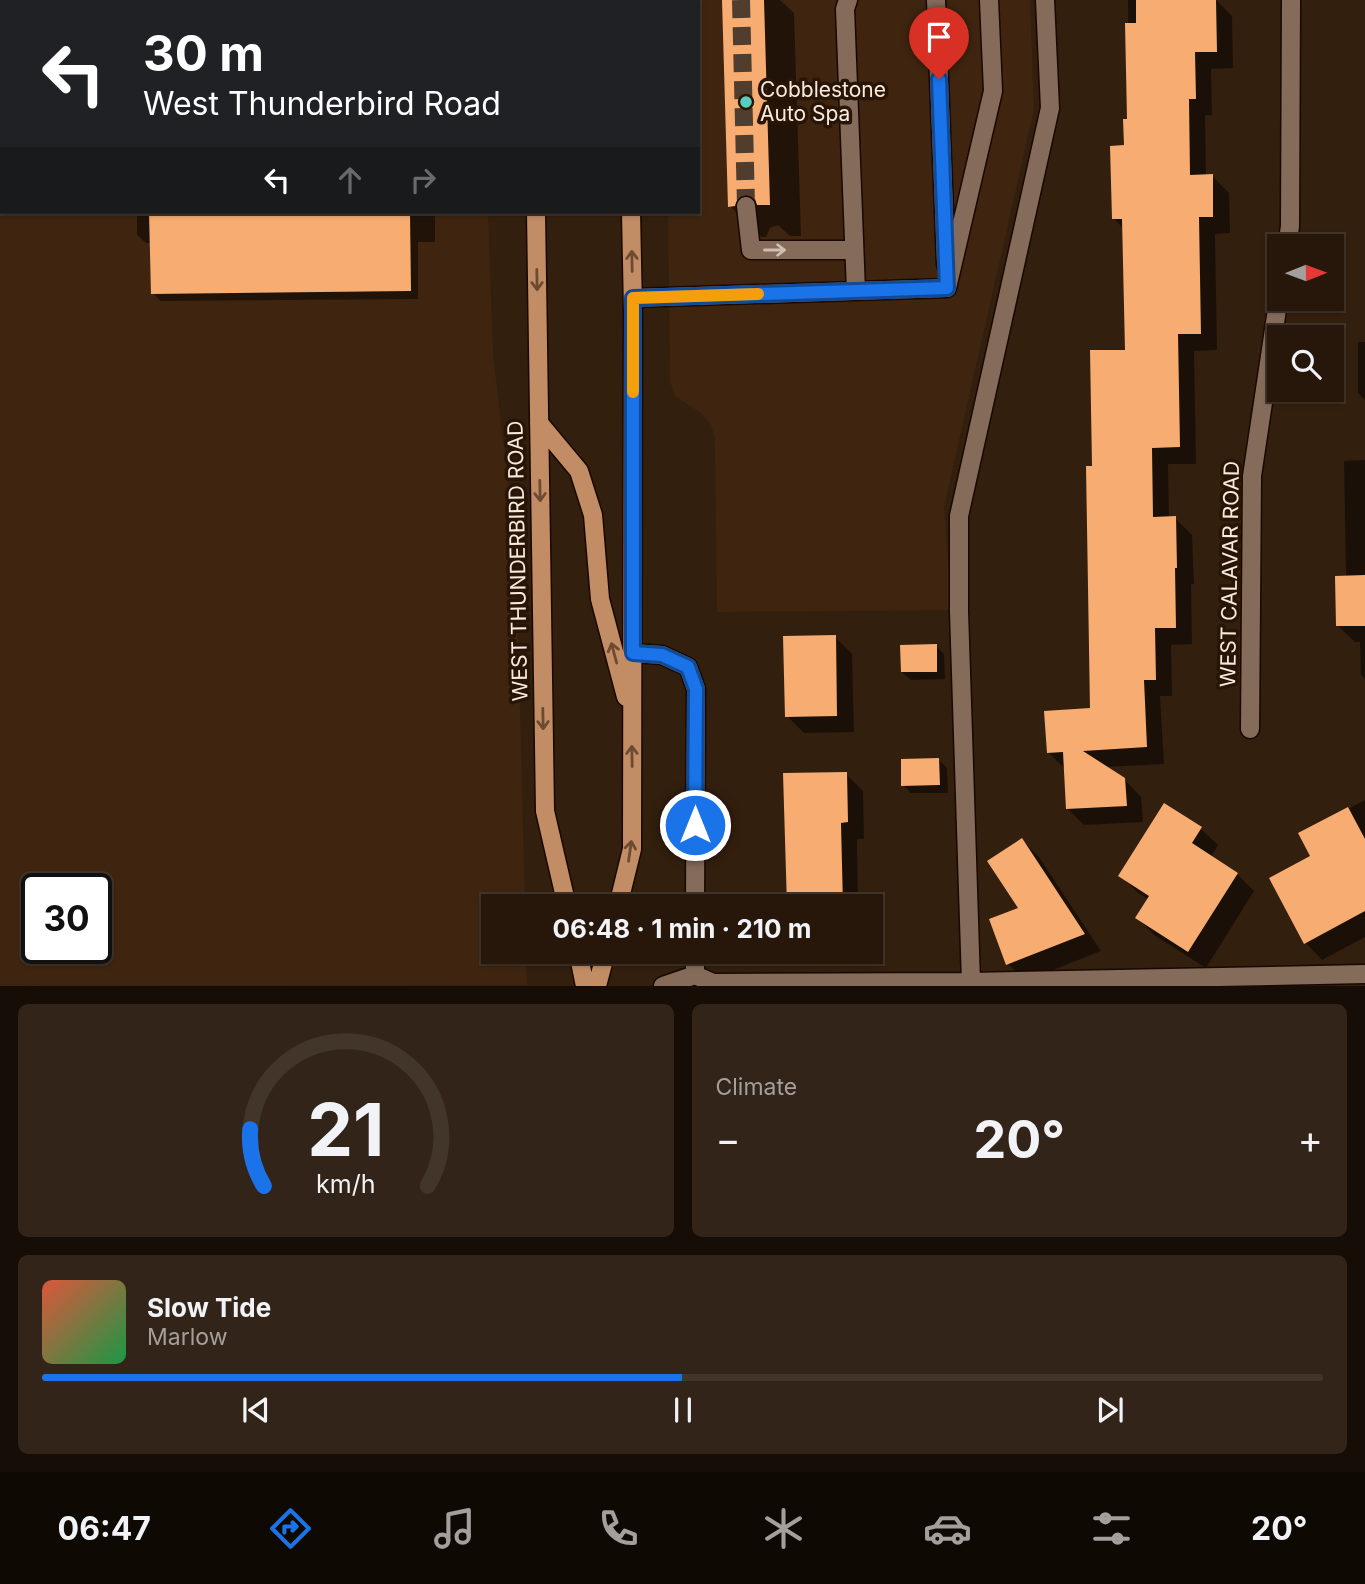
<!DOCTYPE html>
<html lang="en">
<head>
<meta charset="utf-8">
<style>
	body { margin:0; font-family:Inter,sans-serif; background:#322418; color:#f1f3f6; height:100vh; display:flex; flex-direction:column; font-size:26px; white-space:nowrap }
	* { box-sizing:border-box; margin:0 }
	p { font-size:23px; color:#a49f9c }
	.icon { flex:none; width:38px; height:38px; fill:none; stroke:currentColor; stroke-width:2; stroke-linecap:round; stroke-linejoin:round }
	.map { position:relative; height:986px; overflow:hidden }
	.details { display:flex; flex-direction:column; gap:18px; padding:18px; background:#150d06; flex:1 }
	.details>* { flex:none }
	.banner { position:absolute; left:0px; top:0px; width:700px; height:214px; box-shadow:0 2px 5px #0004,0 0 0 2px #42362b; background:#202124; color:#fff; overflow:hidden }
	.needle { width:46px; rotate:89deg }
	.buttons { position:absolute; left:1267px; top:234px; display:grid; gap:14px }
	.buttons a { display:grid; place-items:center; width:77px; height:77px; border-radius:0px; background:#26170a; box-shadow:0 2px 5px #0004,0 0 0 2px #42362b; font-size:35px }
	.speed { position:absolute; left:21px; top:873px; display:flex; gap:14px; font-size:35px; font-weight:700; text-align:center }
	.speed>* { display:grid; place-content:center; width:91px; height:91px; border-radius:50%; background:#26170a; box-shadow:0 2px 5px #0004,0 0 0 2px #42362b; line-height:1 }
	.speed .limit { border:4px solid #111; border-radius:10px; background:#fff; color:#111 }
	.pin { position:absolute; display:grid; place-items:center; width:60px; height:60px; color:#fff; margin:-72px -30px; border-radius:50% 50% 50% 0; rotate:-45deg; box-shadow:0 0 7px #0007 }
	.pin .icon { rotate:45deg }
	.me { position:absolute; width:77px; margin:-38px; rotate:0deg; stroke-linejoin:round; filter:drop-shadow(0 0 5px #0008) }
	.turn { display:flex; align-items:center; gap:24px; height:147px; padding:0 28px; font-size:32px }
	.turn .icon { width:91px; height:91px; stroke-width:2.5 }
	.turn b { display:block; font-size:49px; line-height:60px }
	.lanes { display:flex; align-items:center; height:66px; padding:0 28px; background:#0003; justify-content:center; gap:35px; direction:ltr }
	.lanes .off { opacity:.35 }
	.big { font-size:52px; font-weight:700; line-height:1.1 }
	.details .tile { flex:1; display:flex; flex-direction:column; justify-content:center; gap:10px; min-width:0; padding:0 24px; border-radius:10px; background:#322418 }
	.details .dial { align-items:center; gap:0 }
	.dial svg { height:182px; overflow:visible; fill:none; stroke:#42362b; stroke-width:7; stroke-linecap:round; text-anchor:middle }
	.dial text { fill:#f1f3f6; stroke:none }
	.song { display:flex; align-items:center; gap:21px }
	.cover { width:84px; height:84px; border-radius:10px; background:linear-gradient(135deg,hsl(10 70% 55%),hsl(140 70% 35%)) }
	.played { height:7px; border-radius:4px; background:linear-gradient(90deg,#1a73e8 50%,#42362b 50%) }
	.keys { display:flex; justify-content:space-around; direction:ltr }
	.heat { display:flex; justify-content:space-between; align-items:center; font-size:38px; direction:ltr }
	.details .tiles { flex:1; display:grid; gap:18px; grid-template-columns:1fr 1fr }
	.tile:last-child { grid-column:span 2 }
	.trip { position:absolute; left:481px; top:894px; width:402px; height:70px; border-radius:0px; background:#26170a; box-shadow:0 2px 5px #0004,0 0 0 2px #42362b; font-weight:700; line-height:70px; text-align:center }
	.menu { display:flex; height:112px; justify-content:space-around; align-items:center; background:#0f0904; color:#a49f9c }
	.menu .icon { width:49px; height:49px }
	.menu .current { color:#1a73e8 }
	.menu b { font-size:32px; color:#f1f3f6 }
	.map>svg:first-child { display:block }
	.built { fill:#3f2510; fill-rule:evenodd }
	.shadow { fill:#0007 }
	.building { fill:#f7ad72 }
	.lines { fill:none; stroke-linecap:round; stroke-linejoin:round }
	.minor-tunnel { stroke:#513d2d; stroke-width:18; stroke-dasharray:18 9; stroke-linecap:butt }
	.minor-casing { stroke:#1a0800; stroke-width:21 }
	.major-casing { stroke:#1a0800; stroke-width:21 }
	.minor { stroke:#856c5a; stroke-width:18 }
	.major { stroke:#c28d65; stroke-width:18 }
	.oneway { stroke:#d0beb0 }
	.oneway2 { stroke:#6d4b30 }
	.route-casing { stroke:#114b97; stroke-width:18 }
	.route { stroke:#1a73e8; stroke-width:12 }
	.slow { stroke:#f59e0b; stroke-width:12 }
	.poi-dot { fill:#59cebf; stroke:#281505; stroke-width:2.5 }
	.labels { text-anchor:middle; stroke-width:7; stroke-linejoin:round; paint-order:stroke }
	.poi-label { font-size:21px; fill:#f8eadf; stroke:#281505; text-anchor:start }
	.street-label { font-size:21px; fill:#f8eadf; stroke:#281505 }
</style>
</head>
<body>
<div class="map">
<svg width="1365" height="986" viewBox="0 0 1365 986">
	<rect width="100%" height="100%" fill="#331f0e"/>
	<path class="built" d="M0 0H505V2H2V212H488L493 355 516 550 525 906H494V952H526L527 985 0 986ZM37 889H96V948H37Z
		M665 0H1030L1034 109 944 507 952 610 717 612 715 438 711 425 701 413 675 396 670 382 668 212H698V2H665Z"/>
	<path class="shadow" d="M309 0H424L426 2H309Z
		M723 0H780L794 13 801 236H790L778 225 770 228 766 237H761L730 206Z
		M1128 0H1216L1232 16 1233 68 1211 69 1212 115H1205L1206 176H1212L1229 193 1230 233 1215 234 1217 350 1194 351 1196 464H1168L1169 518H1175L1192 535 1194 584H1191L1192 644 1171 645 1172 696H1160L1164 764 1105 767 1124 779 1141 797 1143 822 1084 825 1067 808 1065 769 1048 752 1092 710 1094 467 1126 351 1124 229 1113 218 1129 121Z
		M137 212H435V242H418V299L161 301 153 293 152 243H146L137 235Z
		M1358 342H1365V400L1358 393Z
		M1365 460V679L1361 675 1360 642H1355L1338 626 1346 577 1344 461Z
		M835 637 852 654 854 732 804 733 787 716Z
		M936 646 944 654 945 679 911 680 902 672Z
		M939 760 947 768 948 793H911L903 785Z
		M846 774 863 791 864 839H857L858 906H788L785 775Z
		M1365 800V937L1322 960 1306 943 1313 857 1300 834Z
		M1201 829 1218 845 1211 857 1237 874 1254 891 1206 968 1154 935 1137 918 1149 900 1137 892 1120 875Z
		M1022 840 1039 857 1101 951 1025 981 1008 964 1021 909Z
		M803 952H859V954L806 955Z"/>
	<path class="building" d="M722 0H764L770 205H757L755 199 745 195 739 197 735 206 728 207Z
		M1136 0H1216L1217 52H1195L1196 99H1189L1190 175 1213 174V217H1199L1201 334H1178L1180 447 1152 448 1153 517 1176 516 1177 568H1175L1176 628H1155L1156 680H1144L1147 747 1083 751 1125 778 1127 806 1066 809 1063 752 1047 753 1044 711 1090 708 1086 466H1092L1090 350H1125L1122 219H1112L1110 146 1124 145 1123 119H1127L1125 23H1136Z
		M149 212H410L411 291 151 294Z
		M1365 575V626H1336L1335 576Z
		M836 635 837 716 785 717 783 636Z
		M937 644V672H901L900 645Z
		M939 758 940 785 901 786V759Z
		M847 772 848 822 841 823 843 906H787L783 773Z
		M1164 803 1202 827 1192 843 1238 873 1188 952 1135 918 1149 896 1118 876Z
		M1348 807 1365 839V911L1304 944 1269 878 1310 856 1298 833Z
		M1022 838 1085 934 1006 965 989 919 1018 908 987 861Z"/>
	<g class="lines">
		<path class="minor-tunnel" d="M741 0 746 206"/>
		<g class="minor-casing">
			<path id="minor" d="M848 0 845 9 856 291
				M936 0 946 264
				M105 2 106 0
				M746 206 751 250H854
				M1287 247 1290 226 1291 0
				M633 298 947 288 993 91 989 0
				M633 653 662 655 688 667 696 689 695 906
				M1250 729 1252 476 1279 296
				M695 975 713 983 971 982 1365 974
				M971 982 959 611V516L1050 108 1045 0
				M663 986 695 975V952"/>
		</g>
		<g class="major-casing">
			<path id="major" d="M533 0V2
				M627 0V2
				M536 212 545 811 567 906
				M539 423 579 471 593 515 600 599 626 697
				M618 906 632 849 633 311 631 212
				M578 952 585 986
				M597 986 606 952"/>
		</g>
		<use href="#minor" class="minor"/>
		<use href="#major" class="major"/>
	</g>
	<defs><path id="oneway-shaft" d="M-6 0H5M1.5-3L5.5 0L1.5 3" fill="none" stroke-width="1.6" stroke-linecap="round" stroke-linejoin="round" transform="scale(1.75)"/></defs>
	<use class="oneway" href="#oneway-shaft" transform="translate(775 250)"/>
	<g class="oneway2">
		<use href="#oneway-shaft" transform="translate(632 261) rotate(-91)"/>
		<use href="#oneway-shaft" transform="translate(537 280) rotate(89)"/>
		<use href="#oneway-shaft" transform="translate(540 491) rotate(89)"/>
		<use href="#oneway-shaft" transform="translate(614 653) rotate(-105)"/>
		<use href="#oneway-shaft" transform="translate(543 719) rotate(89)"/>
		<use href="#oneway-shaft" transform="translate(632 756) rotate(-91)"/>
		<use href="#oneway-shaft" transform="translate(630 851) rotate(-82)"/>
	</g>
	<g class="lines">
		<g class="route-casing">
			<path id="route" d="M695 825 696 689 688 667 662 655 633 653V298L947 288 939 79"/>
		</g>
		<use href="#route" class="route"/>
		<path class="slow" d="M633 392V298L758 294"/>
	</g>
	<circle class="poi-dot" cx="746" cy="102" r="7"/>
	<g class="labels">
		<g class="poi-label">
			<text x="760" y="97">Cobblestone<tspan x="760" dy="24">Auto Spa</tspan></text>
		</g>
		<g class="street-label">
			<text transform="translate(518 561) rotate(-91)" y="7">WEST THUNDERBIRD ROAD</text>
			<text transform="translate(1230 574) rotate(-89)" y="7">WEST CALAVAR ROAD</text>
		</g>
	</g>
</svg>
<div class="buttons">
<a><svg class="needle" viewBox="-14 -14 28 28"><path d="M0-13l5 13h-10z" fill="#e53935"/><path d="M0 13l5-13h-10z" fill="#a49f9c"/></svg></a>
<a><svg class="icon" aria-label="search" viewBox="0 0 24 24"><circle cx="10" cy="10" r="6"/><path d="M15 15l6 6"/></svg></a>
</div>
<div class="speed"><div class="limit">30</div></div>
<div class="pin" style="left:939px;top:79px;background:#d93025"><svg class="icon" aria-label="arrive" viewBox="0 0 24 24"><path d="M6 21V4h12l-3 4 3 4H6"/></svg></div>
<svg class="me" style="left:695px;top:825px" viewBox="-20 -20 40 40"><circle r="17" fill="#1a73e8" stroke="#fff" stroke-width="3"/><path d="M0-11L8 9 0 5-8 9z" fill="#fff"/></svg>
<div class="trip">06:48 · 1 min · 210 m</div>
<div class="banner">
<div class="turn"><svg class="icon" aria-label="left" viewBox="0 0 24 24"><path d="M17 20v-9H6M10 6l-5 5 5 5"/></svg><div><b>30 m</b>West Thunderbird Road</div></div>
<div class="lanes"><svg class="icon" aria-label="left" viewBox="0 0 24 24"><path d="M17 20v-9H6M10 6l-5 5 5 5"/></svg><svg class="icon off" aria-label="ahead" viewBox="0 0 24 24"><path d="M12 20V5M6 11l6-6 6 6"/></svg><svg class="icon off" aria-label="right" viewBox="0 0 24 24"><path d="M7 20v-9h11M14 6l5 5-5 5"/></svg></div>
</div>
</div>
<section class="details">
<div class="tiles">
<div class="tile dial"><svg viewBox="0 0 100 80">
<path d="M14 69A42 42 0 1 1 86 69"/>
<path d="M14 69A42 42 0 0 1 8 44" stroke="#1a73e8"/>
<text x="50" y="56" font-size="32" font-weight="700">21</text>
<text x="50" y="72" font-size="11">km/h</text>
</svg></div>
<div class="tile"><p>Climate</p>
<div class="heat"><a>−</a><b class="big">20°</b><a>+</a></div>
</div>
<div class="tile">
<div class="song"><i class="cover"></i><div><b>Slow Tide</b><p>Marlow</p></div></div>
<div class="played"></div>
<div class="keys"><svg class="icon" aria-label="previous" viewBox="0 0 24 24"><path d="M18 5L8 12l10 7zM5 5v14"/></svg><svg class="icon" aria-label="pause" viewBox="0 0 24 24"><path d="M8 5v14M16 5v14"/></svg><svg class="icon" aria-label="next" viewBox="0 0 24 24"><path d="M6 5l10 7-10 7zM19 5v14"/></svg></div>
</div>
</div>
</section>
<nav class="menu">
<b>06:47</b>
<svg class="icon current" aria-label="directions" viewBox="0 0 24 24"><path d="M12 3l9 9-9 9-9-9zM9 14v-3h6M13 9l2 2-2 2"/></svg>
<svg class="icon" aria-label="music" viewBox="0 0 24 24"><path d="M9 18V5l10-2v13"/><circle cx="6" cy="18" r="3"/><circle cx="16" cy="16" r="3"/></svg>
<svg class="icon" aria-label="phone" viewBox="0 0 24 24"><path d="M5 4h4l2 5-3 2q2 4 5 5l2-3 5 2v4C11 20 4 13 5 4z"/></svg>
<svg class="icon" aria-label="climate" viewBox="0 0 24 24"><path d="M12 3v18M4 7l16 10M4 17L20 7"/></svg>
<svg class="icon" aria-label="car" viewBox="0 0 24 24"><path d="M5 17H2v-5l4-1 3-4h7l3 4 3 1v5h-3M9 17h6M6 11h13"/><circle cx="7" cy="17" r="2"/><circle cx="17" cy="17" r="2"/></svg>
<svg class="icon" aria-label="filters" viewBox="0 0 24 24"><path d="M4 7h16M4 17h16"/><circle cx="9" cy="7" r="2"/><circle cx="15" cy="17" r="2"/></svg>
<b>20°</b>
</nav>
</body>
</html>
